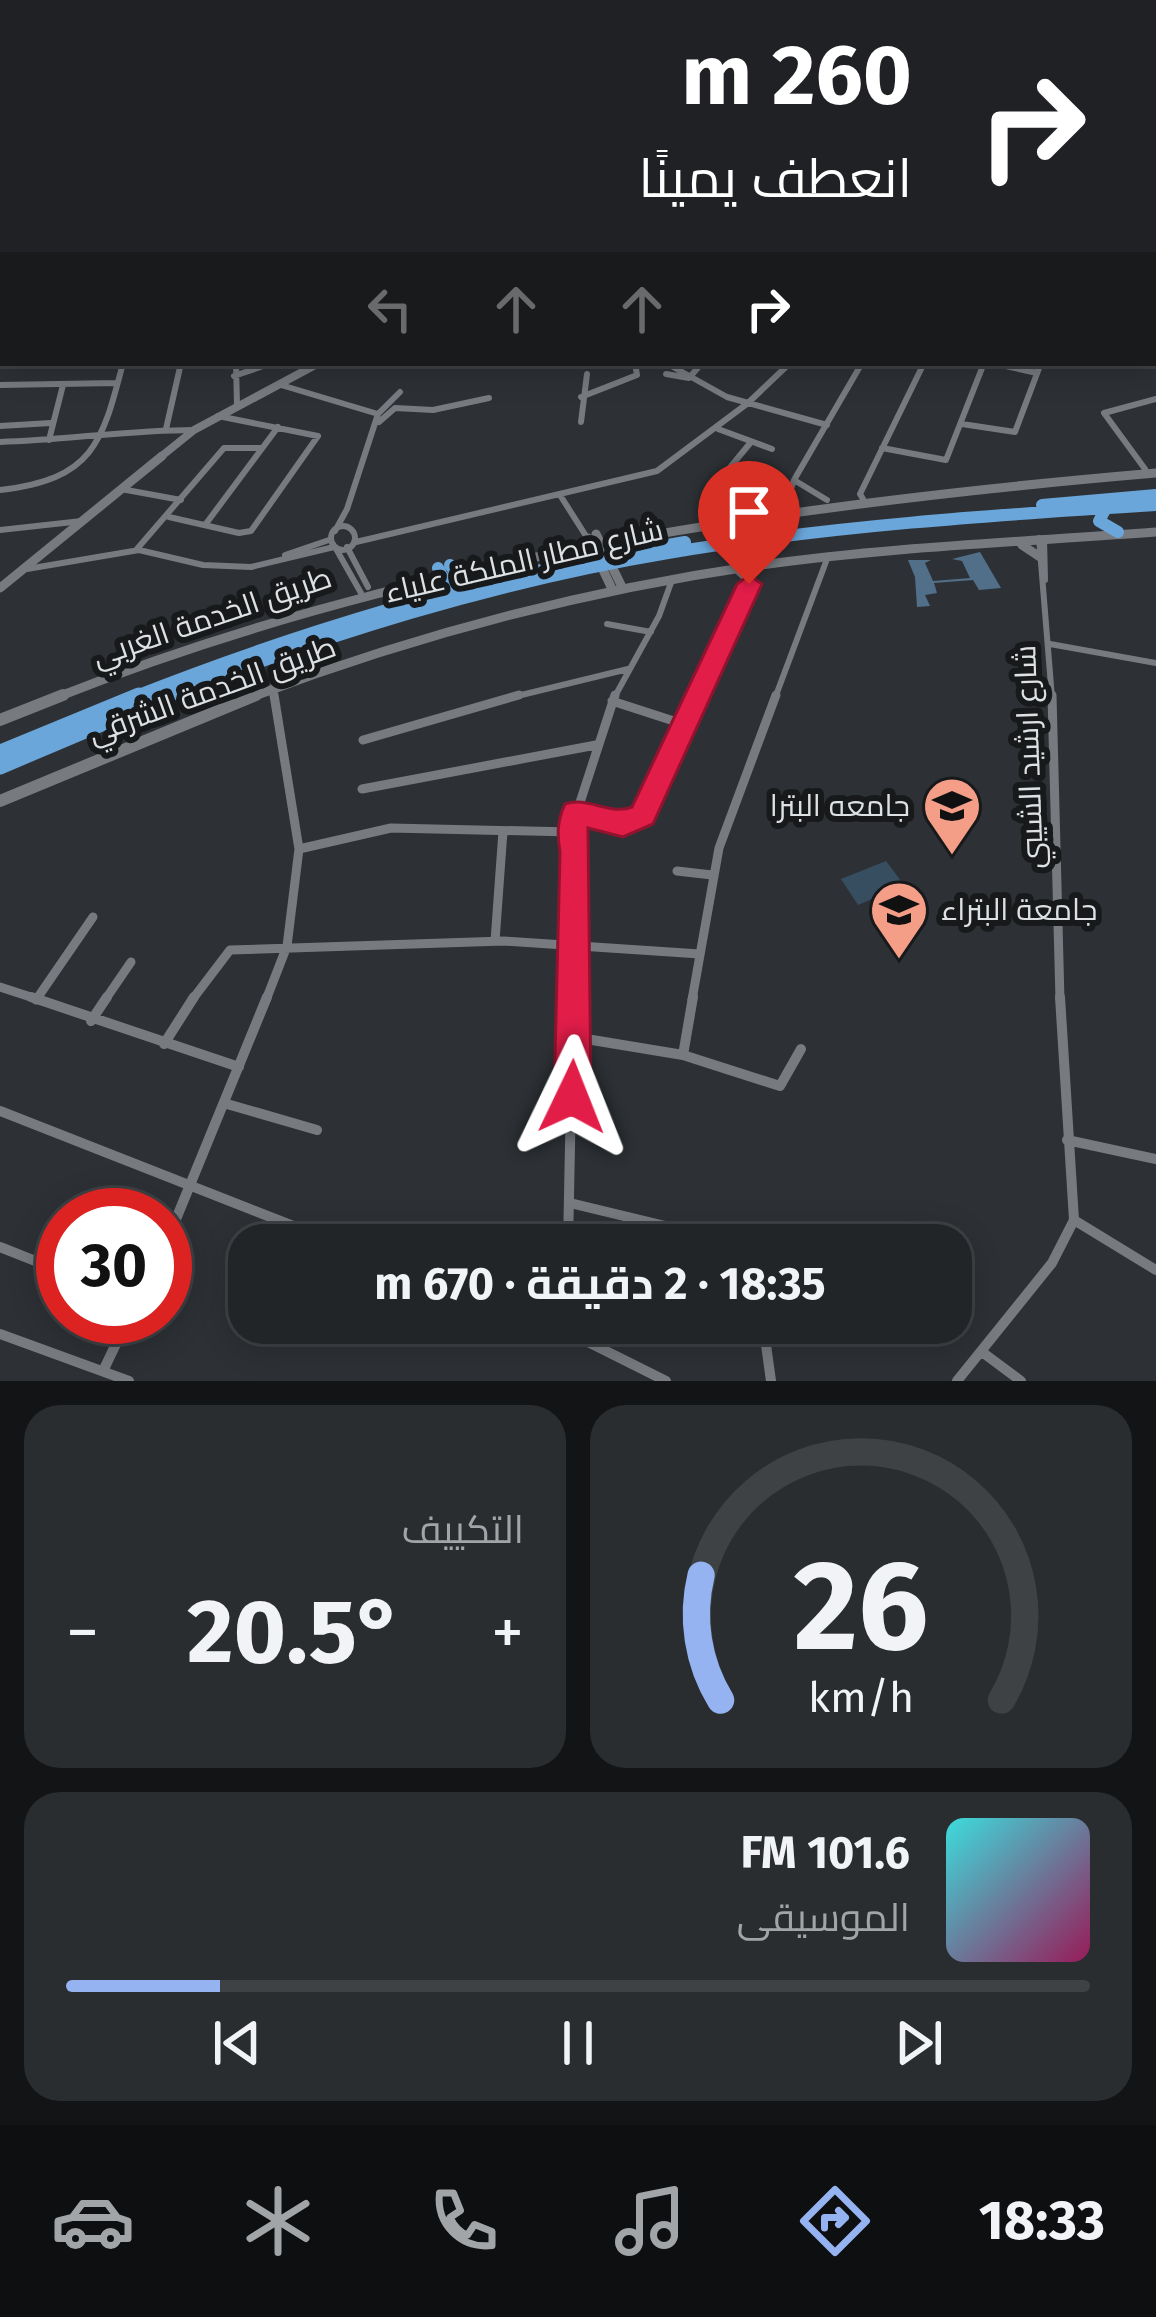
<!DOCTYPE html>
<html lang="ar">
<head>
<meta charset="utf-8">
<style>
	body { margin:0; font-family:"Fira Sans",Cairo,sans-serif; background:#2a2d30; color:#f1f3f6; direction:rtl; height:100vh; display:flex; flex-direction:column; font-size:45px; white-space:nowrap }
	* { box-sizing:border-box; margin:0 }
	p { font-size:39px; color:#a2a5a8 }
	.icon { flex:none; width:66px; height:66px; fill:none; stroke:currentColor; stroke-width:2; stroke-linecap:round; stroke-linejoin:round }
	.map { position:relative; height:1381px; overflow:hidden; direction:ltr }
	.drawer { display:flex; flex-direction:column; gap:24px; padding:24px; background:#131416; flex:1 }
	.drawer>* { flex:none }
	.banner { position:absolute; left:0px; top:0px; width:1158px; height:366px; box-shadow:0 6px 30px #0003,0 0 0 3px #3f4245; direction:rtl; background:#202124; color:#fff; overflow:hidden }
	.speed { position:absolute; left:36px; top:1188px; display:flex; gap:24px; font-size:60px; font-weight:700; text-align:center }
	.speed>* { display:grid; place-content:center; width:156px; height:156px; border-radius:50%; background:#222528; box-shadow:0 6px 30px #0003,0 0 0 3px #3f4245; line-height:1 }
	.speed .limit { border:18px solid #d22; background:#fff; color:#111 }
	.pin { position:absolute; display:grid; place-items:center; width:102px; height:102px; color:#fff; margin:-123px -51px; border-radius:50% 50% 50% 0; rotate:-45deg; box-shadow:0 0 12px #0007 }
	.pin .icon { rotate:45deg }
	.me { position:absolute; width:132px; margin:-66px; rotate:2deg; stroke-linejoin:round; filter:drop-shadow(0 0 9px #0008) }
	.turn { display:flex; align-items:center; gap:42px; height:252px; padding:0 48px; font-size:54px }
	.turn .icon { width:156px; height:156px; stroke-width:2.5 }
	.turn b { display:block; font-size:84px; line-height:102px }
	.lanes { display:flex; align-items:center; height:114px; padding:0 48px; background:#0003; justify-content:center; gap:60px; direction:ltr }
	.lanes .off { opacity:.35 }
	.big { font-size:90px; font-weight:700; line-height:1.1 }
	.drawer .tile { flex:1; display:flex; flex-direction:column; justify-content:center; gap:18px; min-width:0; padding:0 42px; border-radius:36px; background:#2a2d30 }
	.drawer .dial { align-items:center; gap:0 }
	.dial svg { height:312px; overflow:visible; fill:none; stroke:#3f4245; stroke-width:7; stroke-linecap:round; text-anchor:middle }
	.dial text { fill:#f1f3f6; stroke:none }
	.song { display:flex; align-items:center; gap:36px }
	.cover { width:144px; height:144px; border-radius:18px; background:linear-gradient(135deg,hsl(180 70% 55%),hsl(330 70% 35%)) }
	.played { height:12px; border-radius:6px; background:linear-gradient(90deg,#95b2f1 15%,#3f4245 15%) }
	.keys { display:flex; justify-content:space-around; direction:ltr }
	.heat { display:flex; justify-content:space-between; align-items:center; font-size:66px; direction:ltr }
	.drawer .tiles { flex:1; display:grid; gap:24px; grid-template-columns:1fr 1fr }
	.tile:last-child { grid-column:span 2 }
	.trip { position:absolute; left:228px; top:1224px; width:744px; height:120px; border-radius:36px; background:#222528; box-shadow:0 6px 30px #0003,0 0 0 3px #3f4245; font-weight:700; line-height:120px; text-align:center; direction:rtl }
	.tabs { display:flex; height:192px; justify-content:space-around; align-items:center; background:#0e0f10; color:#a2a5a8 }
	.tabs .icon { width:84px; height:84px }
	.tabs .active { color:#95b2f1 }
	.tabs b { font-size:54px; color:#f1f3f6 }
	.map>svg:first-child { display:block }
	.green { fill:#374d60 }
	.forest { fill:#526f89 }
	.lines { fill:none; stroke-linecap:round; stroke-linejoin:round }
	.street-far3 { stroke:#777b80; stroke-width:3 }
	.street-far2 { stroke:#777b80; stroke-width:6 }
	.street-far1 { stroke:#777b80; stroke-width:9 }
	.street { stroke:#777b80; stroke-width:10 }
	.secondary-far4 { stroke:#777b80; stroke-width:4.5 }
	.secondary-far3 { stroke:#777b80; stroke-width:6 }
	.secondary-far2 { stroke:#777b80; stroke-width:8 }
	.secondary-far1 { stroke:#777b80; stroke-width:9 }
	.secondary { stroke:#777b80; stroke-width:12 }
	.highway-far2 { stroke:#6aa6d9; stroke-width:6 }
	.highway-far1 { stroke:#6aa6d9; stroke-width:12 }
	.highway { stroke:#6aa6d9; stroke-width:15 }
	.route { fill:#e11d48; stroke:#92132f; stroke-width:3 }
	.labels { text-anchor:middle; stroke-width:12; stroke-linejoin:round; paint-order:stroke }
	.street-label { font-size:30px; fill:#dee1e3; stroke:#17191b }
	.poi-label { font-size:30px; fill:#dee1e3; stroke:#17191b; text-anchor:end }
</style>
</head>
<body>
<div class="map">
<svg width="1156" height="1381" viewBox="0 0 1156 1381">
	<rect width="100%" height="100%" fill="#2d3135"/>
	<path class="green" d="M886 861 904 885 858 905 841 879Z"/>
	<path class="forest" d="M980 552 1001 588 979 590 973 580 934 583 937 593 925 595 930 606 917 607 915 577 908 560H931L925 563 933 581 970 578 962 561 952 559Z"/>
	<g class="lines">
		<path class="street-far3" d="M99 0 115 1
			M167 0 226 3
			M397 0H436
			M630 0 639 3
			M254 3 258 0
			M376 3 380 0
			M575 3 581 0"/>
		<path class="street-far2" d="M236 363 237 405
			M666 363 727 397 827 425
			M992 363 1037 373
			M666 374 689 378 702 363
			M234 376 272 363
			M0 385 116 383
			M281 385 378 414
			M581 397 637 375 635 363
			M378 414 400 392
			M379 422 395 408 433 410 489 398
			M581 422 587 374
			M962 424 1015 432 1041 363
			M0 426 51 423
			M166 429 181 363
			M718 429 772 449
			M49 440 63 385
			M0 442C66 440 129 430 194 430
			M882 448 946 460 984 363
			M1145 469 1104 413 1156 399
			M723 476 751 442
			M794 480 827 500
			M121 489 181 500
			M0 490C93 479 102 444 123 363
			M560 495 586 536
			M863 499 860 494 924 363
			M783 511 794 480 862 363
			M169 517 239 533 251 531 318 436 218 416
			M205 525 278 427
			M331 538a12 12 0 1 1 24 0a12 12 0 1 1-24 0Z
			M0 530 82 521
			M335 531 347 509 378 414
			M1039 538 1052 698
			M1044 538 1045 580
			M356 542 657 471 748 403 790 363
			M335 547 361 593
			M347 547 368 587
			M137 549 224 448H261
			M285 555 329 540
			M27 569 139 550 203 565 251 567 334 547
			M607 624 651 632
			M1050 644 1156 663
			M273 686 275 698
			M509 698 628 669
			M614 698 659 616 672 580
			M698 698 749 592 748 581 736 570
			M775 698 827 559"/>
		<path class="street-far1" d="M1052 695 1060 1000
			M612 701 686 725
			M363 740 519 695
			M362 789 596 745
			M576 813 623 824 642 815 700 695
			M299 849 391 828 572 832
			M677 871 712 875
			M495 941 503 831
			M0 987 40 1000
			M36 1000 93 917
			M105 1000 131 962
			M192 1000 230 950 504 941 700 954
			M266 1000 287 946 299 849 274 695
			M573 1000 576 860 572 827 615 695
			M692 1000 719 848 776 695"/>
		<path class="street" d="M31 997 239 1067
			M91 1021 107 997
			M574 1037 683 1055 780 1086 801 1049
			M164 1044 194 997
			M683 1055 693 997
			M227 1104 317 1130
			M0 1111 342 1245
			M1067 1140 1156 1159
			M570 1203 744 1245
			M1074 1220 1156 1270
			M568 1245 573 997
			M165 1246 267 997
			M0 1247 63 1272
			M541 1323 578 1337
			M572 1323 578 1337 666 1381
			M763 1323 771 1381
			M0 1334 129 1381
			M982 1352 1021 1381
			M103 1371 129 1317
			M957 1381 1052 1263 1074 1220 1060 997"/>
		<path class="secondary-far4" d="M435 0 441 3
			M558 0 573 3
			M1073 0 1077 3
			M520 3 525 0"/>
		<path class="secondary-far3" d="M0 130 3 123"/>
		<path class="secondary-far2" d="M158 459 194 430 319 363"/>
		<path class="secondary-far1" d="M596 534 623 589
			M588 538 613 591
			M1022 545 1040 557
			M0 588 162 456
			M55 698C408 558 780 505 1156 473
			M249 698C411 637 582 591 754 566 887 547 1022 542 1156 532"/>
		<path class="secondary" d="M0 720 63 695
			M0 801 256 695"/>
		<path class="highway-far2" d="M481 0 491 3"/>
		<path class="highway-far1" d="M1042 505 1156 495
			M1105 510 1099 521 1118 532
			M450 565 460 578 476 583
			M438 568 446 583 441 593
			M131 698C311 627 494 573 685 542
			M162 698C326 635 494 582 668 553 829 526 993 515 1156 505"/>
		<path class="highway" d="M0 752 139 695
			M0 767 170 695"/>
	</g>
	<path class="route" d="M749 575 762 584 653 824 623 837 588 828 591 1097 585 1110 572 1116 559 1110 554 1097 560 852C557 834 557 821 565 804 588 796 610 816 632 807L737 584Z"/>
	<defs>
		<g id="university-pin" transform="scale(3)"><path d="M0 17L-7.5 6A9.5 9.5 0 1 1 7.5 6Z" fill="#f49e87" stroke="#17191b"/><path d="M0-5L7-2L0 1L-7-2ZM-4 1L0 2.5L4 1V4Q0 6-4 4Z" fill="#111"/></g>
	</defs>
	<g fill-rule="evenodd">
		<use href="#university-pin" x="952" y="806"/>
		<use href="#university-pin" x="899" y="910"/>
	</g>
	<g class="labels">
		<g class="street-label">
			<text transform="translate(524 561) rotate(-13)" y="10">شارع مطار الملكة علياء</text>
			<text transform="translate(212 617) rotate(-19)" y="10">طريق الخدمة الغربي</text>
			<text transform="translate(212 690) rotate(-20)" y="10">طريق الخدمة الشرقي</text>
			<text transform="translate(1029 757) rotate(-92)" y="10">شارع ارشيد الشيبي</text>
		</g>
		<g class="poi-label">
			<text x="910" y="816">جامعه البترا</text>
			<text x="941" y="920" text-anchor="start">جامعة البتراء</text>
		</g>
	</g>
</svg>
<div class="speed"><div class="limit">30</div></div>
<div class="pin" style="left:749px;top:584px;background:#d93025"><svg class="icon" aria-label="arrive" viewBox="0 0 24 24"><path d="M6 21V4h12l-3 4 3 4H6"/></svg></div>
<svg class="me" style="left:572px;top:1097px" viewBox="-20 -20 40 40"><path d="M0-17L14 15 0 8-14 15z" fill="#e11d48" stroke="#fff" stroke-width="4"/></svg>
<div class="trip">18:35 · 2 دقيقة · 670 m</div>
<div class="banner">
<div class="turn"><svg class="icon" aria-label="right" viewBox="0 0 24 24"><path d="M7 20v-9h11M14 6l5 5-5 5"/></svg><div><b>260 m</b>انعطف يمينًا</div></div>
<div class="lanes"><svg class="icon off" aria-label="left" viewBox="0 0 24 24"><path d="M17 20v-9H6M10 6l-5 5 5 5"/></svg><svg class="icon off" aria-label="ahead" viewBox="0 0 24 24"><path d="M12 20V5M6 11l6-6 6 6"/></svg><svg class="icon off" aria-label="ahead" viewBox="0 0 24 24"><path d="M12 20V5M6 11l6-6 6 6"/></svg><svg class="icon" aria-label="right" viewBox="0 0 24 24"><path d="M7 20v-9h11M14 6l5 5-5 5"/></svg></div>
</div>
</div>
<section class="drawer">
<div class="tiles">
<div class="tile dial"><svg viewBox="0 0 100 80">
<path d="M14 69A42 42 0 1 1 86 69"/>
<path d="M14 69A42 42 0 0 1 9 37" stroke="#95b2f1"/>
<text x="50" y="56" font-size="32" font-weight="700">26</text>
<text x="50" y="72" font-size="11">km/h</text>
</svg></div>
<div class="tile"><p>التكييف</p>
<div class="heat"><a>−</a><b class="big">20.5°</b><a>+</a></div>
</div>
<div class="tile">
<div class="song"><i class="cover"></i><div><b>101.6 FM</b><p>الموسيقى</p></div></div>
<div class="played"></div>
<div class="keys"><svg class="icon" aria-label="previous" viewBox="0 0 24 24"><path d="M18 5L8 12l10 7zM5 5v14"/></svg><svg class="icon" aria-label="pause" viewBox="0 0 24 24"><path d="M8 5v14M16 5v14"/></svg><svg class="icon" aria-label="next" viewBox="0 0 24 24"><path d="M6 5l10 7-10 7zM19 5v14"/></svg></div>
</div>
</div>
</section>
<nav class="tabs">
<b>18:33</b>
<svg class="icon active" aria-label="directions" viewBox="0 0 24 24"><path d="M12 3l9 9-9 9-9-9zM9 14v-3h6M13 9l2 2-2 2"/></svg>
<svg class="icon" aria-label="music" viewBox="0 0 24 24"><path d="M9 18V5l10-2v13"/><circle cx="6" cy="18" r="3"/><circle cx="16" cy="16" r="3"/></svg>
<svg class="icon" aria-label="phone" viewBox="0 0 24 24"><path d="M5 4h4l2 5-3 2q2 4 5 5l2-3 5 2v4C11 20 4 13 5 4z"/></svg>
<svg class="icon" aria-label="climate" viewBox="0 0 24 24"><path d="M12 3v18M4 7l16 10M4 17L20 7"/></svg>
<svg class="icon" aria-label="car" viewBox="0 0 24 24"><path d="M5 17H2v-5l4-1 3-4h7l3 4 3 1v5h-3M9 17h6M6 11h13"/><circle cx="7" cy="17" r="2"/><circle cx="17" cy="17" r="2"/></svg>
</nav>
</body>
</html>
